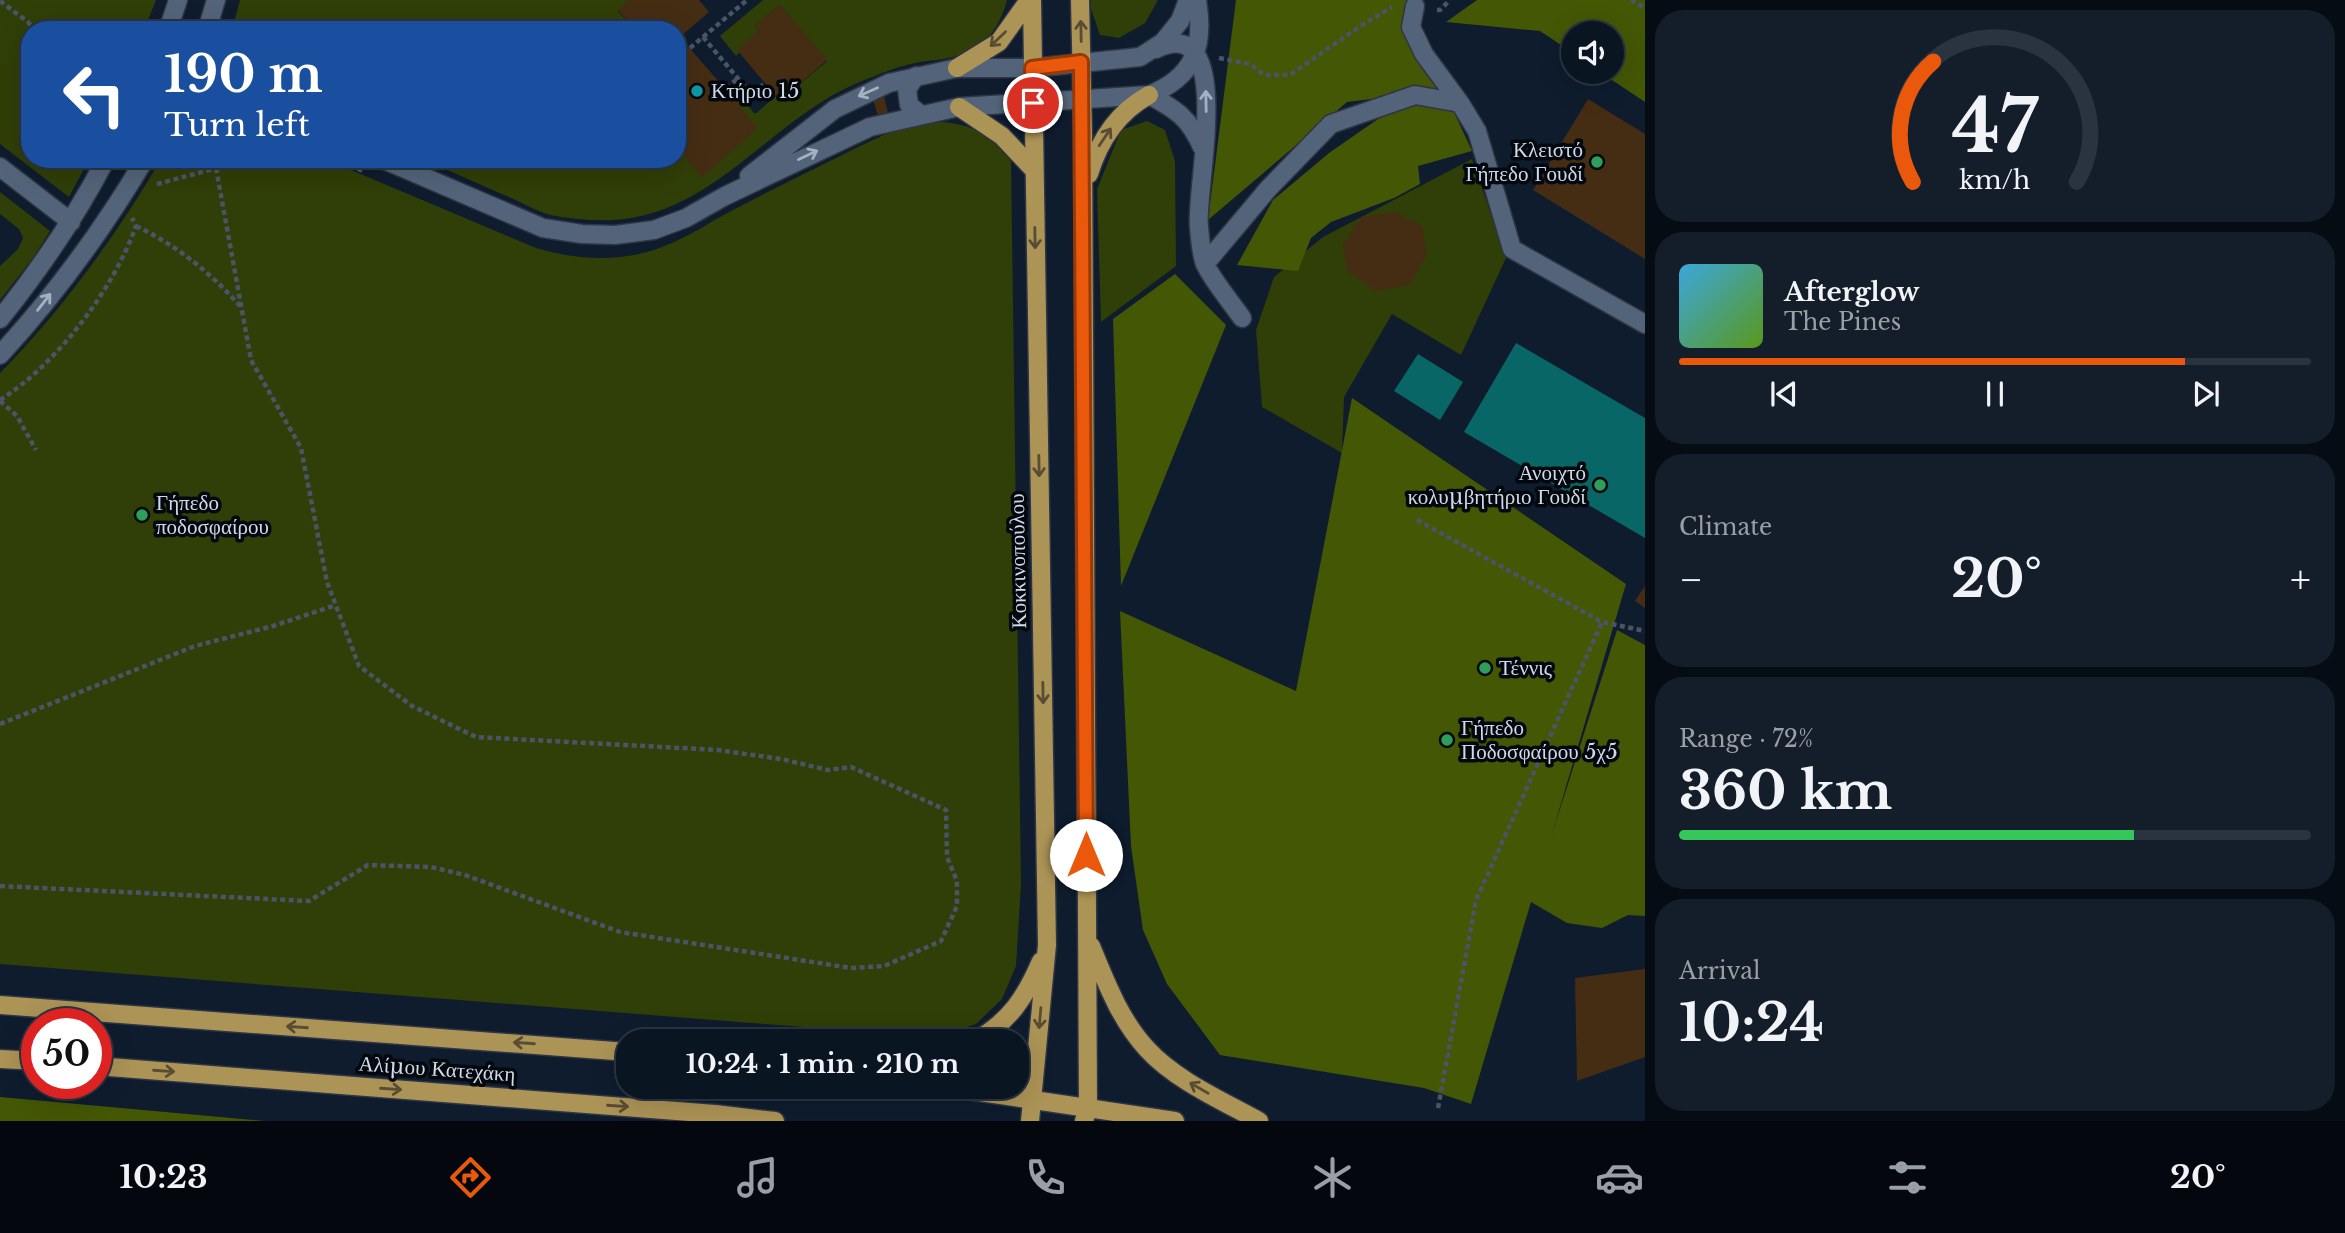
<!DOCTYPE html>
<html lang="en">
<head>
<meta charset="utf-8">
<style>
	body { margin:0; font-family:"Libre Baskerville",serif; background:#131e2a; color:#f1f3f6; height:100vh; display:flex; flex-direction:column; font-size:26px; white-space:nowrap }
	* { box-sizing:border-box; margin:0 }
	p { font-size:23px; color:#999fa5 }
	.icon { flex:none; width:38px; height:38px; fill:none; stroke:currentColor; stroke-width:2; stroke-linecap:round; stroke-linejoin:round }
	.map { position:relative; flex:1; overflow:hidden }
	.panel { display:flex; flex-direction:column; gap:10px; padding:10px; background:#060c13; width:700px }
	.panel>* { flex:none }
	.hud { position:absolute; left:21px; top:21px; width:665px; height:147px; border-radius:28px; box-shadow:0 7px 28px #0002,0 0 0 2px #2a3440; background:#1a4fa0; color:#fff; overflow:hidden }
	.tools { position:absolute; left:1561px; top:21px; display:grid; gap:14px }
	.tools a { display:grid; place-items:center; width:63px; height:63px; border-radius:50%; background:#0a1522; box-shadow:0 7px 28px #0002,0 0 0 2px #2a3440; font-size:35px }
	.speed { position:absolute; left:21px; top:1008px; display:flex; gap:14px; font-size:35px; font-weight:700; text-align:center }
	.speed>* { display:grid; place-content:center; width:91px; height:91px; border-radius:50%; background:#0a1522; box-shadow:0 7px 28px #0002,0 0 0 2px #2a3440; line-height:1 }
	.speed .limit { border:10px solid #d22; background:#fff; color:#111 }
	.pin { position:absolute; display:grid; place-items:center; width:60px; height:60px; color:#fff; margin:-30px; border:4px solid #fff; border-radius:50%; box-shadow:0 2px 7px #0007 }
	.me { position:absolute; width:77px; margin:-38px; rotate:0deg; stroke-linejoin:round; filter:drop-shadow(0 0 5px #0008) }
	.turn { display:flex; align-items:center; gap:24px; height:147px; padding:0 28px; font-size:32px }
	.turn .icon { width:91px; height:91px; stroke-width:2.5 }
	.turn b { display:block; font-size:49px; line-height:60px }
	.big { font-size:52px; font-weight:700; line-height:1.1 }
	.panel .widget { flex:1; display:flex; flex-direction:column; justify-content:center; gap:10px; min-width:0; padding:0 24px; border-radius:28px; background:#131e2a }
	.panel .dial { align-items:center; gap:0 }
	.dial svg { height:182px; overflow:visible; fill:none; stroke:#2a3440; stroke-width:7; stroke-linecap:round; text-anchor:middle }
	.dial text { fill:#f1f3f6; stroke:none }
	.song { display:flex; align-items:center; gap:21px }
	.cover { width:84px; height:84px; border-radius:10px; background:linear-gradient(135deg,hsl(200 70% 55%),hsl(90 70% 35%)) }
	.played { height:7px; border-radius:4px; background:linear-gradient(90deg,#ea580c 80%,#2a3440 80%) }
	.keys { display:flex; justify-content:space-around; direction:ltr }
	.heat { display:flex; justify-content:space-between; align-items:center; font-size:38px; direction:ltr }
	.charge { height:10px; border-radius:5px; background:linear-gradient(90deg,#34c759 72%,#2a3440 0) }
	.trip { position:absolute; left:616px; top:1029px; width:413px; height:70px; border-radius:28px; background:#0a1522; box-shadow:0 7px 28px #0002,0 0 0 2px #2a3440; font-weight:700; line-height:70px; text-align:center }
	.tab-bar { display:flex; height:112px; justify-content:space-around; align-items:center; background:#04080e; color:#999fa5 }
	.tab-bar .icon { width:49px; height:49px }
	.tab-bar .active { color:#ea580c }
	.tab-bar b { font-size:32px; color:#f1f3f6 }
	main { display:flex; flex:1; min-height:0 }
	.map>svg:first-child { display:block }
	.green { fill:#303e07 }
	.forest { fill:#445705 }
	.water { fill:#086666 }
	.building { fill:#452d14 }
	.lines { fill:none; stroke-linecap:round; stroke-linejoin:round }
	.minor-casing { stroke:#2e3544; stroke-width:21 }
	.major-casing { stroke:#2e3544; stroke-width:21 }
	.path { stroke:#495566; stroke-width:4.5; stroke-dasharray:5 3.5; stroke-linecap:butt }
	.minor { stroke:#53647a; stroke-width:18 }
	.major { stroke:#ac9356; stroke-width:18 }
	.oneway { stroke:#584d32 }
	.oneway2 { stroke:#a5b1c2 }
	.route-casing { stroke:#983908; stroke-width:18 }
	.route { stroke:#ea580c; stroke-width:12 }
	.culture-dot { fill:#0f9aa8; stroke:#03070e; stroke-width:2.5 }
	.leisure-dot { fill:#2e9e5b; stroke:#03070e; stroke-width:2.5 }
	.labels { text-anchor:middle; stroke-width:7; stroke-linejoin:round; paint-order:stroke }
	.poi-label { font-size:21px; fill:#d1dbe8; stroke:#03070e; text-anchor:start }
	.street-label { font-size:21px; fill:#d1dbe8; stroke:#03070e }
</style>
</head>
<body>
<main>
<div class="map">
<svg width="1645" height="1121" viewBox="0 0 1645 1121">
	<rect width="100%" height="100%" fill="#0e1c2e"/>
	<path class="green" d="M0 0H156L144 30H30V159H89L69 197 0 144Z
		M240 0H630L618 11 635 30H232Z
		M763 0H1007C1000 27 985 48 957 56 944 60 929 60 915 63 896 67 874 76 855 84 770 121 712 215 613 220 592 221 570 219 550 215 536 211 523 203 511 198 481 185 452 172 423 159H677V148L737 93 755 114 776 96 780 101 827 61 780 5 755 26 759 31 736 56 720 36Z
		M1091 0H1158L1145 23 1119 38 1100 35 1091 9Z
		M1147 121 1165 130 1175 161 1176 266 1101 322 1097 189 1121 130Z
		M944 122C971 125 997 136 1011 161L1021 884 1016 966 1002 999 976 1024 943 1035H905L0 964V373C62 310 116 236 161 159H325L536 248C577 260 621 263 662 247 687 238 710 222 733 210 771 190 810 171 848 152 884 135 903 123 944 122Z
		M1472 159 1506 258 1461 355 1392 314 1344 397 1342 453 1262 407 1256 330 1274 277 1323 237Z
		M0 192 50 231 33 258 0 300V266L18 249 23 238 19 229 0 214Z"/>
	<path class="forest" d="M1236 0H1409L1437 91 1347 102 1208 220Z
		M1477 0H1645V102L1600 72H1612V33H1573V53L1540 31 1446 22Z
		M1414 104 1454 112 1472 151 1418 166 1420 184 1394 198 1331 222 1311 238 1298 271 1237 265 1273 200 1329 153 1378 119Z
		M1175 274 1226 325 1121 586 1113 319Z
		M1352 398 1626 584 1552 834 1617 630 1645 645V916L1628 915 1602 928 1567 923 1531 902 1471 1104 1424 1088 1220 1055 1167 984 1143 930 1131 846 1120 611 1296 691Z
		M0 1097 265 1121H0Z"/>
	<path class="water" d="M1516 343 1645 418V538L1464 432Z
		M1418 354 1463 382 1440 420 1394 391Z"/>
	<path class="building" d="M630 0H699L709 12 680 37 720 83 715 88 724 98 729 94 758 128 702 177 677 148V30H635L618 10Z
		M780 5 827 60 780 101 737 50 759 31 755 26Z
		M884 96 888 113 878 116 873 99Z
		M1588 99 1645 134V259L1533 190Z
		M1395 212 1422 226 1427 254 1410 285 1376 291 1347 271 1343 245 1361 217Z
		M1645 586V608L1635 601Z
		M1645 969V1057L1577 1081 1575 978Z"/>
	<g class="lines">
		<g class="minor-casing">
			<path id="minor" d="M1415 6 1411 27 1424 54 1460 103 1477 131 1512 249 1645 324
				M168 30 178 0
				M207 30 216 0
				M1156 49C1238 10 1194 193 1199 227 1200 238 1201 254 1205 264 1213 281 1231 302 1242 318
				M916 76 907 89 909 105 921 115
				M1149 95C1177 110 1189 118 1202 147
				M382 159 543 228 582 234 615 235 654 230 686 218 725 196 870 127 959 107 1149 95C1194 77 1205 47 1197 0
				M0 167 71 222
				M749 176 835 109 889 83 957 68H1032L1140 57 1163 42 1180 21 1188 0
				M1205 264 1268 189 1331 124 1415 95 1460 103
				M0 319C40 269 76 217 106 159
				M0 355C54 296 104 228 145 159"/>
		</g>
		<g class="major-casing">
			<path id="major" d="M1080 0 1083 134 1088 1108 1084 1121
				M957 68 999 42 1029 0
				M959 107 1002 136 1034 170
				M1089 174C1099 141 1118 112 1149 95
				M1091 946C1106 982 1120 1020 1147 1049 1175 1080 1223 1101 1259 1121
				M0 1005 628 1052
				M975 1041C1010 1021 1025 998 1041 961
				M0 1059 37 1061
				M96 1066 715 1114 775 1121
				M946 1087 1175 1121
				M1030 1121 1047 945 1032 0"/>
		</g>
		<path class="path" d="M1631 0 1645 8
			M0 1 28 22 34 30
			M1437 10H1440L1450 0
			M703 37 751 94 765 83
			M690 48 747 0
			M1219 58 1250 64 1264 75H1290L1359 27 1392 7
			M720 94 738 78
			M334 159 363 171
			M74 169 75 159
			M157 184 251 159
			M136 226C176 245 210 272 240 306
			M0 400C57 364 113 290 136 226L132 218
			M0 401 17 416 36 450
			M1417 520 1602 622 1645 631
			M0 724 195 646 273 626 336 605
			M0 886 309 901 368 865 431 867 465 875 620 932 851 968 884 966 941 941 957 906V881L947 857 946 810 851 767 828 770 781 759 718 750 476 737 412 706 359 666 327 582 301 448 251 360 216 168
			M1438 1108 1476 900 1602 622"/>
		<use href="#minor" class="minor"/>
		<use href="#major" class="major"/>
	</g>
	<defs><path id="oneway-shaft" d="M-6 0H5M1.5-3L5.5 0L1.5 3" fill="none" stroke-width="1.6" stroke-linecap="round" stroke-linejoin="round" transform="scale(1.75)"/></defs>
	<g class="oneway">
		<use href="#oneway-shaft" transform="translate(1081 31) rotate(-91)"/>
		<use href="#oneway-shaft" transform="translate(998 39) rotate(136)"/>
		<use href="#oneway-shaft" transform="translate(1105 137) rotate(-56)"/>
		<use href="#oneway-shaft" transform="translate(1035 238) rotate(89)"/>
		<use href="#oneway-shaft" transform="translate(1039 466) rotate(89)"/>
		<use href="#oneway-shaft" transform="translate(1043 693) rotate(89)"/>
		<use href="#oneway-shaft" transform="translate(1040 1018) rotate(95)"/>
		<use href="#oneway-shaft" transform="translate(297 1027) rotate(-176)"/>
		<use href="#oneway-shaft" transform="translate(524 1043) rotate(-176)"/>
		<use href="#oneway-shaft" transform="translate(164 1071) rotate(4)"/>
		<use href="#oneway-shaft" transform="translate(1199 1088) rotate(-150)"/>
		<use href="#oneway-shaft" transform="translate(391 1089) rotate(4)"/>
		<use href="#oneway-shaft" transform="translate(618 1106) rotate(4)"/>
	</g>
	<g class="oneway2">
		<use href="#oneway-shaft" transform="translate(868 92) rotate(156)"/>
		<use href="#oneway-shaft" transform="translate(1206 101) rotate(-91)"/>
		<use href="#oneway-shaft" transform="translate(808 155) rotate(-26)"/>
		<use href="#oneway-shaft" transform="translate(44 302) rotate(-52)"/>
	</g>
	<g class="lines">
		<g class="route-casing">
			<path id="route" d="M1033 103 1032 68 1081 62 1086 855"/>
		</g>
		<use href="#route" class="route"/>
	</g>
	<circle class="culture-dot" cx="697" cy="91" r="7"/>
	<g class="leisure-dot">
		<circle cx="1597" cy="162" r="7"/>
		<circle cx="1600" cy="485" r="7"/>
		<circle cx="142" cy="515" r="7"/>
		<circle cx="1485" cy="668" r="7"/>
		<circle cx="1447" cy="740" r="7"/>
	</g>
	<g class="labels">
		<g class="poi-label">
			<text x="711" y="98">Κτήριο 15</text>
			<text x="1583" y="157" text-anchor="end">Κλειστό<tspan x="1583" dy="24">Γήπεδο Γουδί</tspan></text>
			<text x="1586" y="480" text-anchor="end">Ανοιχτό<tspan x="1586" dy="24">κολυμβητήριο Γουδί</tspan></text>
			<text x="156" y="510">Γήπεδο<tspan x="156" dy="24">ποδοσφαίρου</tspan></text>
			<text x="1499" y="675">Τέννις</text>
			<text x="1461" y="735">Γήπεδο<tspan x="1461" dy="24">Ποδοσφαίρου 5χ5</tspan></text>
		</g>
		<g class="street-label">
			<text transform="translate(1018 561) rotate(-91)" y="7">Κοκκινοπούλου</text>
			<text transform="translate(437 1069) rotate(4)" y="7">Αλίμου Κατεχάκη</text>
		</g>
	</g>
</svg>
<div class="tools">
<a><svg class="icon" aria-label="sound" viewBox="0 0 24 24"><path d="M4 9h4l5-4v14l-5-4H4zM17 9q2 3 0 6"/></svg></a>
</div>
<div class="speed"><div class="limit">50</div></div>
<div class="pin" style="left:1033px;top:103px;background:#d93025"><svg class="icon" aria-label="arrive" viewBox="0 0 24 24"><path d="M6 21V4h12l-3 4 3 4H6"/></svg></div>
<svg class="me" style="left:1086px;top:855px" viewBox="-20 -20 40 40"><circle r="19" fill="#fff"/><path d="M0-13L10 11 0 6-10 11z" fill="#ea580c"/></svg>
<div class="trip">10:24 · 1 min · 210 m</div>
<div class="hud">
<div class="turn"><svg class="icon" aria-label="left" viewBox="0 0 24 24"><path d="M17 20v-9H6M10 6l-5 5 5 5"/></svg><div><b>190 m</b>Turn left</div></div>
</div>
</div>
<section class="panel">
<div class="widget dial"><svg viewBox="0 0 100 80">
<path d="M14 69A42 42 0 1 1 86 69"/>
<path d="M14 69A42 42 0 0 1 23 16" stroke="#ea580c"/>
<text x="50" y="56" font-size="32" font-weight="700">47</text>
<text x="50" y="72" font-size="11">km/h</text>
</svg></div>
<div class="widget">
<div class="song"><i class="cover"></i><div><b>Afterglow</b><p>The Pines</p></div></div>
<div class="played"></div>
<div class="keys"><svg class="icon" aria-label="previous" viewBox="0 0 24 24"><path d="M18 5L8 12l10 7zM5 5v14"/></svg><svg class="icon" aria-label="pause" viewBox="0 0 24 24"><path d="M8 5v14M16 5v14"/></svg><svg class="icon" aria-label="next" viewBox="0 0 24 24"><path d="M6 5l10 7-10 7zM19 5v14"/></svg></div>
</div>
<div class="widget"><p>Climate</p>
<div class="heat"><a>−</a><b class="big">20°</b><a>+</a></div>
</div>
<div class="widget"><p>Range · 72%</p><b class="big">360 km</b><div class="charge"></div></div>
<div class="widget"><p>Arrival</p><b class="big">10:24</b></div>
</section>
</main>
<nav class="tab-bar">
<b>10:23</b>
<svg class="icon active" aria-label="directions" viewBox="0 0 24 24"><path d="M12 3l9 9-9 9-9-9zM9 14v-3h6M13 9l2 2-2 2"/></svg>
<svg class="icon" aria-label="music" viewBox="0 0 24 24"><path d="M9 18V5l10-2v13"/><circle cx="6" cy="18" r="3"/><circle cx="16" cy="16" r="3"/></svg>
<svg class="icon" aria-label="phone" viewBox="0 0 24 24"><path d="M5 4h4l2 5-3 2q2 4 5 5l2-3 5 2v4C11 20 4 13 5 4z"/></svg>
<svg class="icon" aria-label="climate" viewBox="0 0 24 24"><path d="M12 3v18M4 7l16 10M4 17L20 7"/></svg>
<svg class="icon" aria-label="car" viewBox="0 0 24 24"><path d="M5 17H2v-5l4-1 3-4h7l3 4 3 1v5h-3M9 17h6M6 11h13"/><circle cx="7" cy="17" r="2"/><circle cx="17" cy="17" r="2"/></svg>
<svg class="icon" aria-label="filters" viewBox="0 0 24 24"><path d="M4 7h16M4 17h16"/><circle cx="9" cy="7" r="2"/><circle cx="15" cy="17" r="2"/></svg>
<b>20°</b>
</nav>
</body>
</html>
